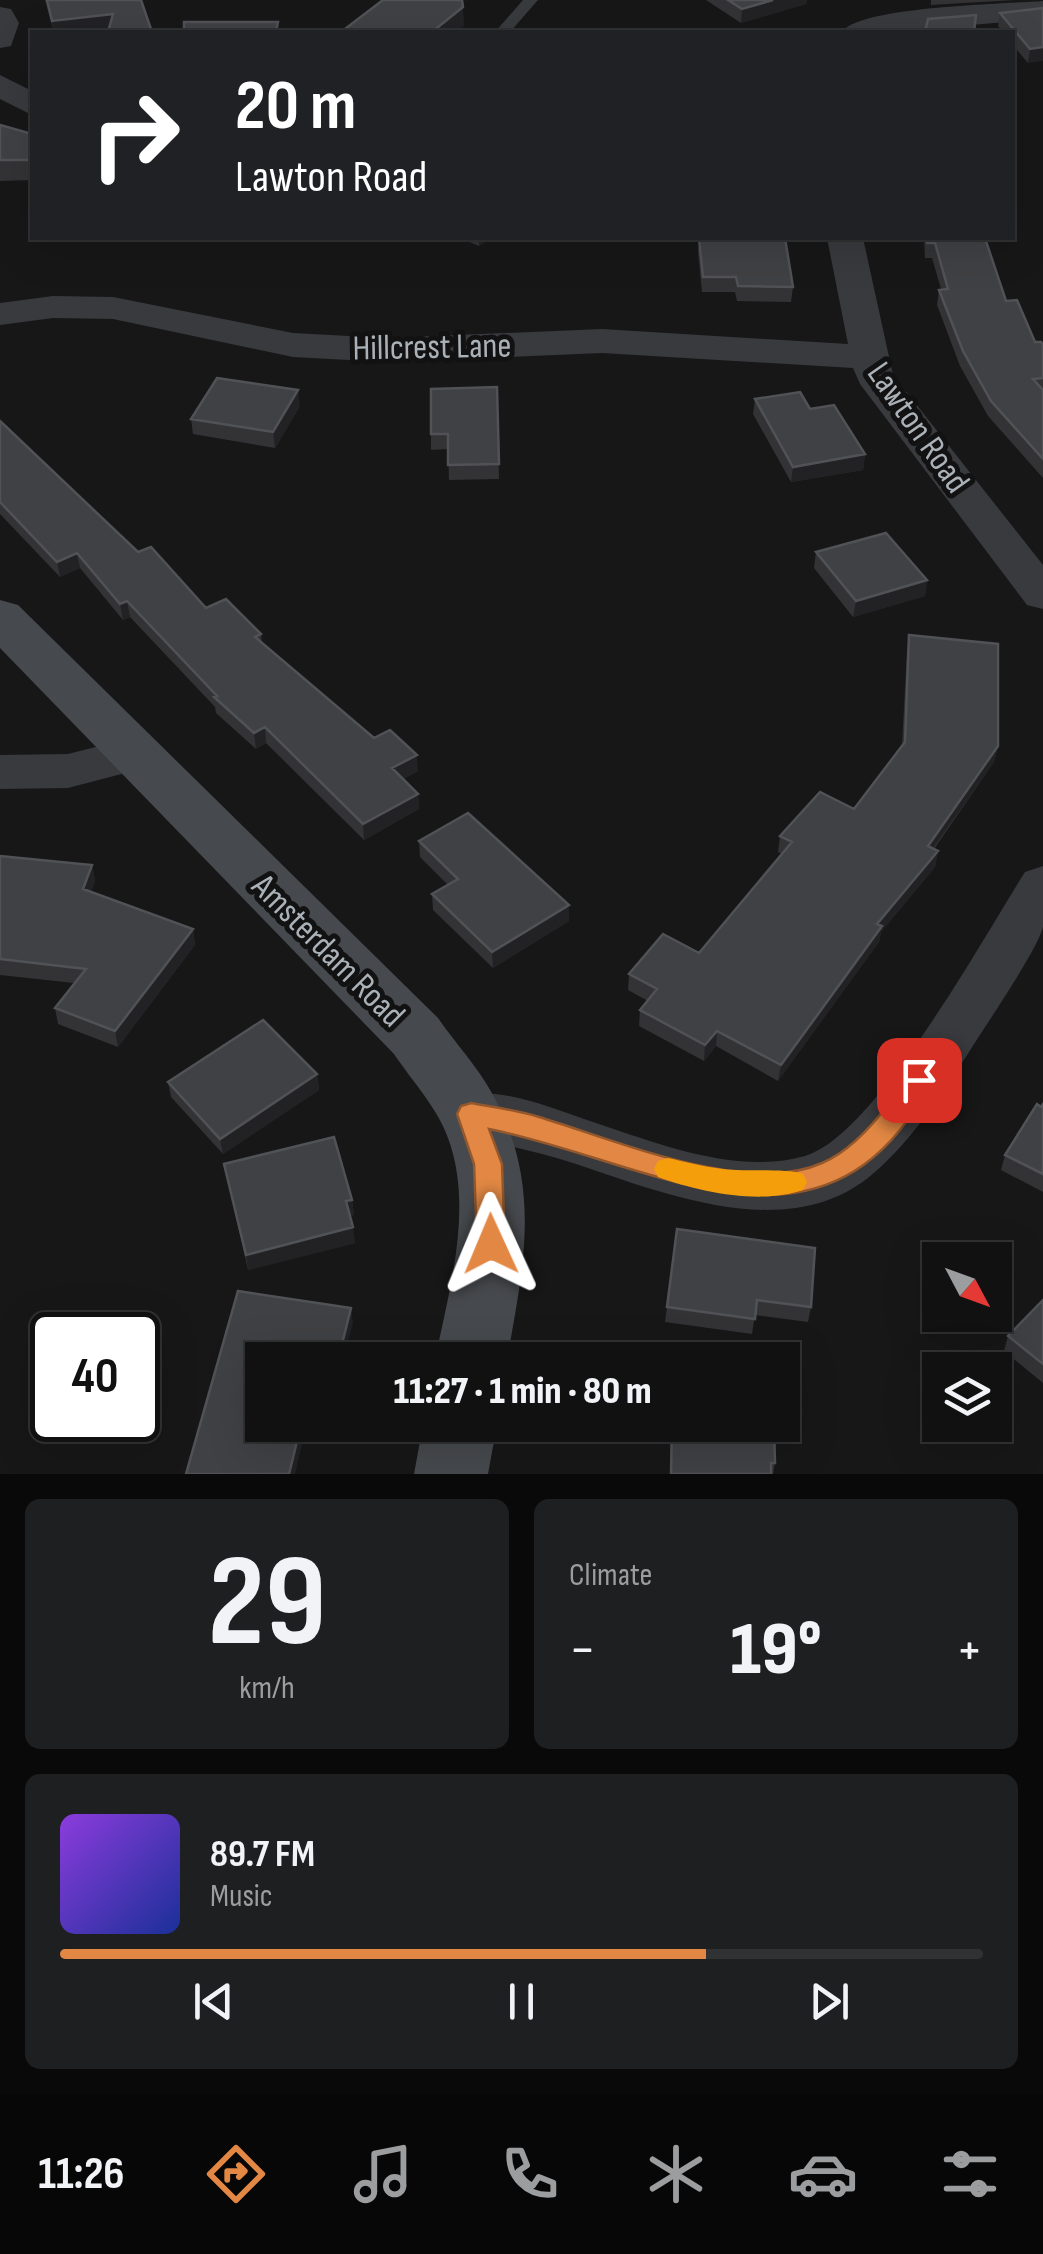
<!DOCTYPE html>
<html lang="en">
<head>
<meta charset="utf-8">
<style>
	body { margin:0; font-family:"Sofia Sans Condensed",sans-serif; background:#1e1f20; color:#f1f3f6; height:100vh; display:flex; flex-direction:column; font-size:38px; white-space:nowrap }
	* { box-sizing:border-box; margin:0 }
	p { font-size:32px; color:#9c9d9f }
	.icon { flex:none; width:55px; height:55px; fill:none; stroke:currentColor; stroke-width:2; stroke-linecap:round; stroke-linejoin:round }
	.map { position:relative; height:1474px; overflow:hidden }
	.side { display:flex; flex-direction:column; gap:25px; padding:25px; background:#09090a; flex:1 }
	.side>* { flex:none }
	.guide { position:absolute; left:30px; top:30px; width:985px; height:210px; border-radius:0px; box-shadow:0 10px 40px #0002,0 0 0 2px #303132; background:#202124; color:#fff; overflow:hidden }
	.needle { width:65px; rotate:131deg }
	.buttons { position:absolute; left:922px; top:1242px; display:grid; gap:20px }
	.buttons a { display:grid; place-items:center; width:90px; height:90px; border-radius:0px; background:#111112; box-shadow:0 10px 40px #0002,0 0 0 2px #303132; font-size:50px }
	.speed { position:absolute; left:30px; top:1312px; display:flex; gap:20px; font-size:50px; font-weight:700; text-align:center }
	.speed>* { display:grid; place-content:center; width:130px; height:130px; border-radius:50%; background:#111112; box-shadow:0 10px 40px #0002,0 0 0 2px #303132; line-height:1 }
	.speed .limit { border:5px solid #111; border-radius:15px; background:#fff; color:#111 }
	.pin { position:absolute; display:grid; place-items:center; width:85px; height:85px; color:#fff; margin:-42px; border-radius:20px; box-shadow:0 5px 15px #0006 }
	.me { position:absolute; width:110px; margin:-55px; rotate:359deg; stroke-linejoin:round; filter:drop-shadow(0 0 8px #0008) }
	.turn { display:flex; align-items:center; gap:35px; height:210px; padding:0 40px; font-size:45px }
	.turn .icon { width:130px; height:130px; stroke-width:2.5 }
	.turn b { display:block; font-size:70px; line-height:85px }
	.big { font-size:75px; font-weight:800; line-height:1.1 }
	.side .card { flex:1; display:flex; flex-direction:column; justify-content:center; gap:15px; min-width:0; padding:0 35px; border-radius:15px; background:#1e1f20 }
	.side .dial { align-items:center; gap:0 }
	.dial b { font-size:130px; line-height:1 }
	.song { display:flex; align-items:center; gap:30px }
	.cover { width:120px; height:120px; border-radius:15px; background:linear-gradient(135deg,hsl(270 70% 55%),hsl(230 70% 35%)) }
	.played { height:10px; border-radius:5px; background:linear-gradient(90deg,#e38844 70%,#303132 70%) }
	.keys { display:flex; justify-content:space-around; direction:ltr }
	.heat { display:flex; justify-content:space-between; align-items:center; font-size:55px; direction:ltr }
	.side .tiles { flex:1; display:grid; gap:25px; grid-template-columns:1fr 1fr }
	.card:last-child { grid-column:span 2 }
	.trip { position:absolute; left:245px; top:1342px; width:555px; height:100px; border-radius:0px; background:#111112; box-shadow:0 10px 40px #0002,0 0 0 2px #303132; font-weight:800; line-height:100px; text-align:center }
	.tab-bar { display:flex; height:160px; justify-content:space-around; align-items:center; background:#070707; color:#9c9d9f }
	.tab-bar .icon { width:70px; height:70px }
	.tab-bar .current { color:#e38844 }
	.tab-bar b { font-size:45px; color:#f1f3f6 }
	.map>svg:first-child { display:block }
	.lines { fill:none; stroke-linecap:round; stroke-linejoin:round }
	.lane { fill:#383a3d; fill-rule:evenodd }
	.street { fill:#383a3d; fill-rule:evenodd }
	.secondary { fill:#46494d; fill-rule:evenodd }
	.wall { fill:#333336 }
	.shaded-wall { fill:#222224 }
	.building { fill:#404144; stroke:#505256; stroke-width:2.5 }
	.route { fill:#e38844; stroke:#94582c; stroke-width:2.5 }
	.slow { fill:#f59e0b }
	.labels { text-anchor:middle; stroke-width:10; stroke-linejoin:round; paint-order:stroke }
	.street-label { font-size:35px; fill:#aab1b7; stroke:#121213 }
</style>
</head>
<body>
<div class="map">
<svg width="1043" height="1474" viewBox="0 0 1043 1474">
	<rect width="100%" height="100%" fill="#171718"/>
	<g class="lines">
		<path class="lane" d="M523 0H538L510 32H495Z"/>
		<path class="street" d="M1043 1V19L887 32H842C860 6 1007 4 1043 1Z
			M0 7 11 9 19 23 11 46 0 48Z
			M0 75 32 91V115L0 99Z
			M827 238H863L893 375 1043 565V609L1027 605 860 384 853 368 602 353 386 362 293 357 113 319 53 318 0 325V303L53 296 113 297 293 333 386 338 602 329 848 344Z
			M135 737 152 742 159 754 152 766 68 788 0 789V755L68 754Z
			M1043 866C1043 885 1043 909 1043 927 1037 951 985 1026 969 1052 942 1094 913 1139 875 1172 792 1246 666 1194 576 1164 535 1150 492 1144 451 1130L443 1114 451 1098C494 1083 548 1107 590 1121 654 1142 736 1176 805 1156 875 1136 984 936 1025 872Z"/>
		<path class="secondary" d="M0 600 18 605 438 1018C456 1044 478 1067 493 1095 542 1185 524 1264 507 1360H435C449 1290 474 1208 448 1138 437 1107 412 1081 394 1054L0 648Z
			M423 1425H497L488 1474H414Z"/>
	</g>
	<path class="wall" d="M45 0H141L152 32H54Z
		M706 0H807L806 4 741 23Z
		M931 0H1015L931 5Z
		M1043 8 1028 63 1012 44V32H1003L998 26 1000 13Z
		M0 125 32 134V180L0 181Z
		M460 238H492L479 246Z
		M699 238 793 287 791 302 737 301 735 292H702L698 252Z
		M924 238H985L1006 301 1035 342 1043 345V478L988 416 960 366 937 305 939 290 941 289 932 258H925Z
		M497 387 499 479 449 480 448 449 431 450V434Z
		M755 399 810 409 865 454 863 470 791 482 753 414Z
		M300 406 275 448 193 434 191 419Z
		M0 421 138 552 206 608 261 634 262 643 374 738 418 771 403 779 418 794 419 809 364 840 266 743 256 749 216 713 215 707 130 617 123 620 80 568 60 577 0 514Z
		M816 552 927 580 925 596 853 617 814 568Z
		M909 635 998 746 994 762 934 849 938 851 935 867 881 932 879 942 778 1081 716 1046 704 1061 639 1026 640 1010 648 1001 628 990 629 974 699 953 782 854 778 852 780 836 854 809 902 745 907 651Z
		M419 841 569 921 493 968 433 910 432 894 448 885 420 857Z
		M0 856 92 865 95 881 91 892 193 929 195 945 118 1047 58 1024 55 1008 74 983 0 975Z
		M317 1074 319 1090 223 1154 171 1097 168 1082Z
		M1043 1104V1192L1001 1170 1005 1155Z
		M224 1164 352 1200 354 1215 350 1216 355 1243 248 1270Z
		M677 1229 811 1307 808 1322 755 1315 752 1334 665 1322Z
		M1043 1300V1383L1004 1351 1008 1336Z
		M671 1425H774L775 1463 773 1474H670Z"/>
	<path class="shaded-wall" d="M773 0H807L806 4 741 23 742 9Z
		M463 7 464 26 455 32H432Z
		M113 14 115 32H54L52 21Z
		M1043 47V61L1028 63 1030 49Z
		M479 238H492L479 246Z
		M298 390 300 406 275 448 273 432Z
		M865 454 863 470 791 482 793 467Z
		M77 553 80 568 60 577 57 562Z
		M927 580 925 596 853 617 856 601Z
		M127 601 130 617 123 620 120 604Z
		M265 727 266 743 256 749 254 733Z
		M998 746 994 762 924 861 928 846Z
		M417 755 418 771 393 784 392 768Z
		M418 794 419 809 364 840 363 824Z
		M938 851 935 867 881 932 879 942 778 1081 781 1065 877 924Z
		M92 865 95 881 86 904 83 889Z
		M569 905V921L493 968 492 952Z
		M193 929 195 945 118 1047 115 1031Z
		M717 1031 716 1046 704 1061 705 1045Z
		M317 1074 319 1090 223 1154 220 1139Z
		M352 1200 354 1215 347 1217 346 1201Z
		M353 1227 355 1243 248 1270 246 1255Z
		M351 1308 353 1323 343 1360H338Z
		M301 1425H307L295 1474H289Z"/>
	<path class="building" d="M47 0H141L152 32H108L113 14 52 21Z
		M383 0H462L463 7 432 32H333H341Z
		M728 0H773L742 9Z
		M1043 8V47L1030 49 1000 13Z
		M976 15 974 32H925L928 19Z
		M184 22H278L276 32H184Z
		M0 125 32 134V160H0Z
		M699 238H785L793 287 738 286 736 277H703Z
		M927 238H985L1006 301 1017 300 1035 342H1041L1043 345V378L1033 379 1043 390V459L991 401 963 351 939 290 948 289 935 243H927Z
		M217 378 298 390 273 432 191 419Z
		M497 387 499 464 448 465V434H431V389Z
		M800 392 810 409 834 405 865 454 793 467 755 399Z
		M0 421 138 552 151 547 206 608 226 599 261 634 255 637 374 738 390 730 417 755 392 768 418 794 363 824 265 727 254 733 214 697 217 696 127 601 120 604 77 553 57 562 0 502Z
		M886 533 927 580 856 601 816 552Z
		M909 635 998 644V746L928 846 938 851 877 924 882 926 781 1065 717 1031 705 1045 640 1010 657 989 629 974 663 934 699 953 792 842 780 836 820 792 854 809 905 742Z
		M468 813 569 905 492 952 432 894 458 879 419 841Z
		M0 856 92 865 83 889 193 929 115 1031 55 1008 86 969 0 959Z
		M263 1020 317 1074 220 1139 168 1082Z
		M1037 1104 1041 1107 1043 1104V1174L1005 1155Z
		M334 1137 352 1200 346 1201 353 1227 246 1255 224 1164Z
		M677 1229 815 1248 811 1307 757 1300 755 1319 667 1307Z
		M238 1291 351 1308 338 1360H262V1425H301L289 1474H186Z
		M1043 1300V1364L1008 1336Z
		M672 1425H774L775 1463H771V1474H671Z"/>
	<path class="route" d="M919 1069 928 1072 932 1080C827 1284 652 1161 489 1129L502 1164 505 1244 501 1253 491 1256 481 1253 477 1244 474 1164 457 1114 461 1106 471 1103C493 1107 517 1110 539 1117 613 1139 747 1197 822 1163 848 1152 873 1125 890 1102 899 1090 904 1074 919 1069Z"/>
	<path class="slow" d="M668 1158C686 1162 705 1167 723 1169 745 1172 785 1168 803 1174L807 1182 803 1190C760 1205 700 1192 658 1177L654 1169 658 1161Z"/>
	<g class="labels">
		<g class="street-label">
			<text transform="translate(432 346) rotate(-1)" y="12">Hillcrest Lane</text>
			<text transform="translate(919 427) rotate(55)" y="12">Lawton Road</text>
			<text transform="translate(329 950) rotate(45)" y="12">Amsterdam Road</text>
		</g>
	</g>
</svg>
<div class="buttons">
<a><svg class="needle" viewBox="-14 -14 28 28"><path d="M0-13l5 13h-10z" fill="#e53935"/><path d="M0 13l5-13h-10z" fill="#9c9d9f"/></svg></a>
<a><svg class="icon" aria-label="layers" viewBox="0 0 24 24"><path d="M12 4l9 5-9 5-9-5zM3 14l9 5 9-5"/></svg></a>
</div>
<div class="speed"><div class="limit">40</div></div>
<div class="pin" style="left:919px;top:1080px;background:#d93025"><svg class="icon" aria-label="arrive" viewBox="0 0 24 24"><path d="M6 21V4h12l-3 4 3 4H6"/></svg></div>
<svg class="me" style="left:491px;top:1244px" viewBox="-20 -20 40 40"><path d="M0-17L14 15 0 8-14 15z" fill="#e38844" stroke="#fff" stroke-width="4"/></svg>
<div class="trip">11:27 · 1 min · 80 m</div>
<div class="guide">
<div class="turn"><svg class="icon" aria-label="right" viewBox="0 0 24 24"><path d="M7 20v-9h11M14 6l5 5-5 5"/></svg><div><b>20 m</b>Lawton Road</div></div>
</div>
</div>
<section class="side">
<div class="tiles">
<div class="card dial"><b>29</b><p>km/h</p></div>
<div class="card"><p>Climate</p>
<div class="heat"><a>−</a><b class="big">19°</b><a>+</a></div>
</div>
<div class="card">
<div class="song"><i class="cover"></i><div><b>89.7 FM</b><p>Music</p></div></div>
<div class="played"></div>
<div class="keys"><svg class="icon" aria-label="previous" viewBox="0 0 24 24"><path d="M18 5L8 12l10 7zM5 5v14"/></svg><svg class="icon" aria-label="pause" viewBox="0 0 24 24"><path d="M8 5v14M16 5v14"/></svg><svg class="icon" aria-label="next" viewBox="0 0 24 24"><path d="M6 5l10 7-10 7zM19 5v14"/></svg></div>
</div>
</div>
</section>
<nav class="tab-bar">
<b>11:26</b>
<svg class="icon current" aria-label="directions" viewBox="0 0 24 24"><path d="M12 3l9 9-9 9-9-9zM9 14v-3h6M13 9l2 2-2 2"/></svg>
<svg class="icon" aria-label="music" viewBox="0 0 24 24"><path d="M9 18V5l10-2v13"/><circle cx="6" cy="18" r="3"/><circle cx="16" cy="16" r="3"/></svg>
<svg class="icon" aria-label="phone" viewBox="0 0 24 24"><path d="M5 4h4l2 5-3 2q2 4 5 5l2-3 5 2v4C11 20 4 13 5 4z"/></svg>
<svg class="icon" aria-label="climate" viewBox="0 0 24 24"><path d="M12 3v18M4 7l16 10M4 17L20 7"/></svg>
<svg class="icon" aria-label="car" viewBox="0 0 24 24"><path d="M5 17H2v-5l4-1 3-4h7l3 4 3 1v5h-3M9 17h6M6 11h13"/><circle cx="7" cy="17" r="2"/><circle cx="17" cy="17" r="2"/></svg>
<svg class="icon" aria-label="filters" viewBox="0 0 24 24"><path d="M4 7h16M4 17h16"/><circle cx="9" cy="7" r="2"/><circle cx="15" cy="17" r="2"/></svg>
</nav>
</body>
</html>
